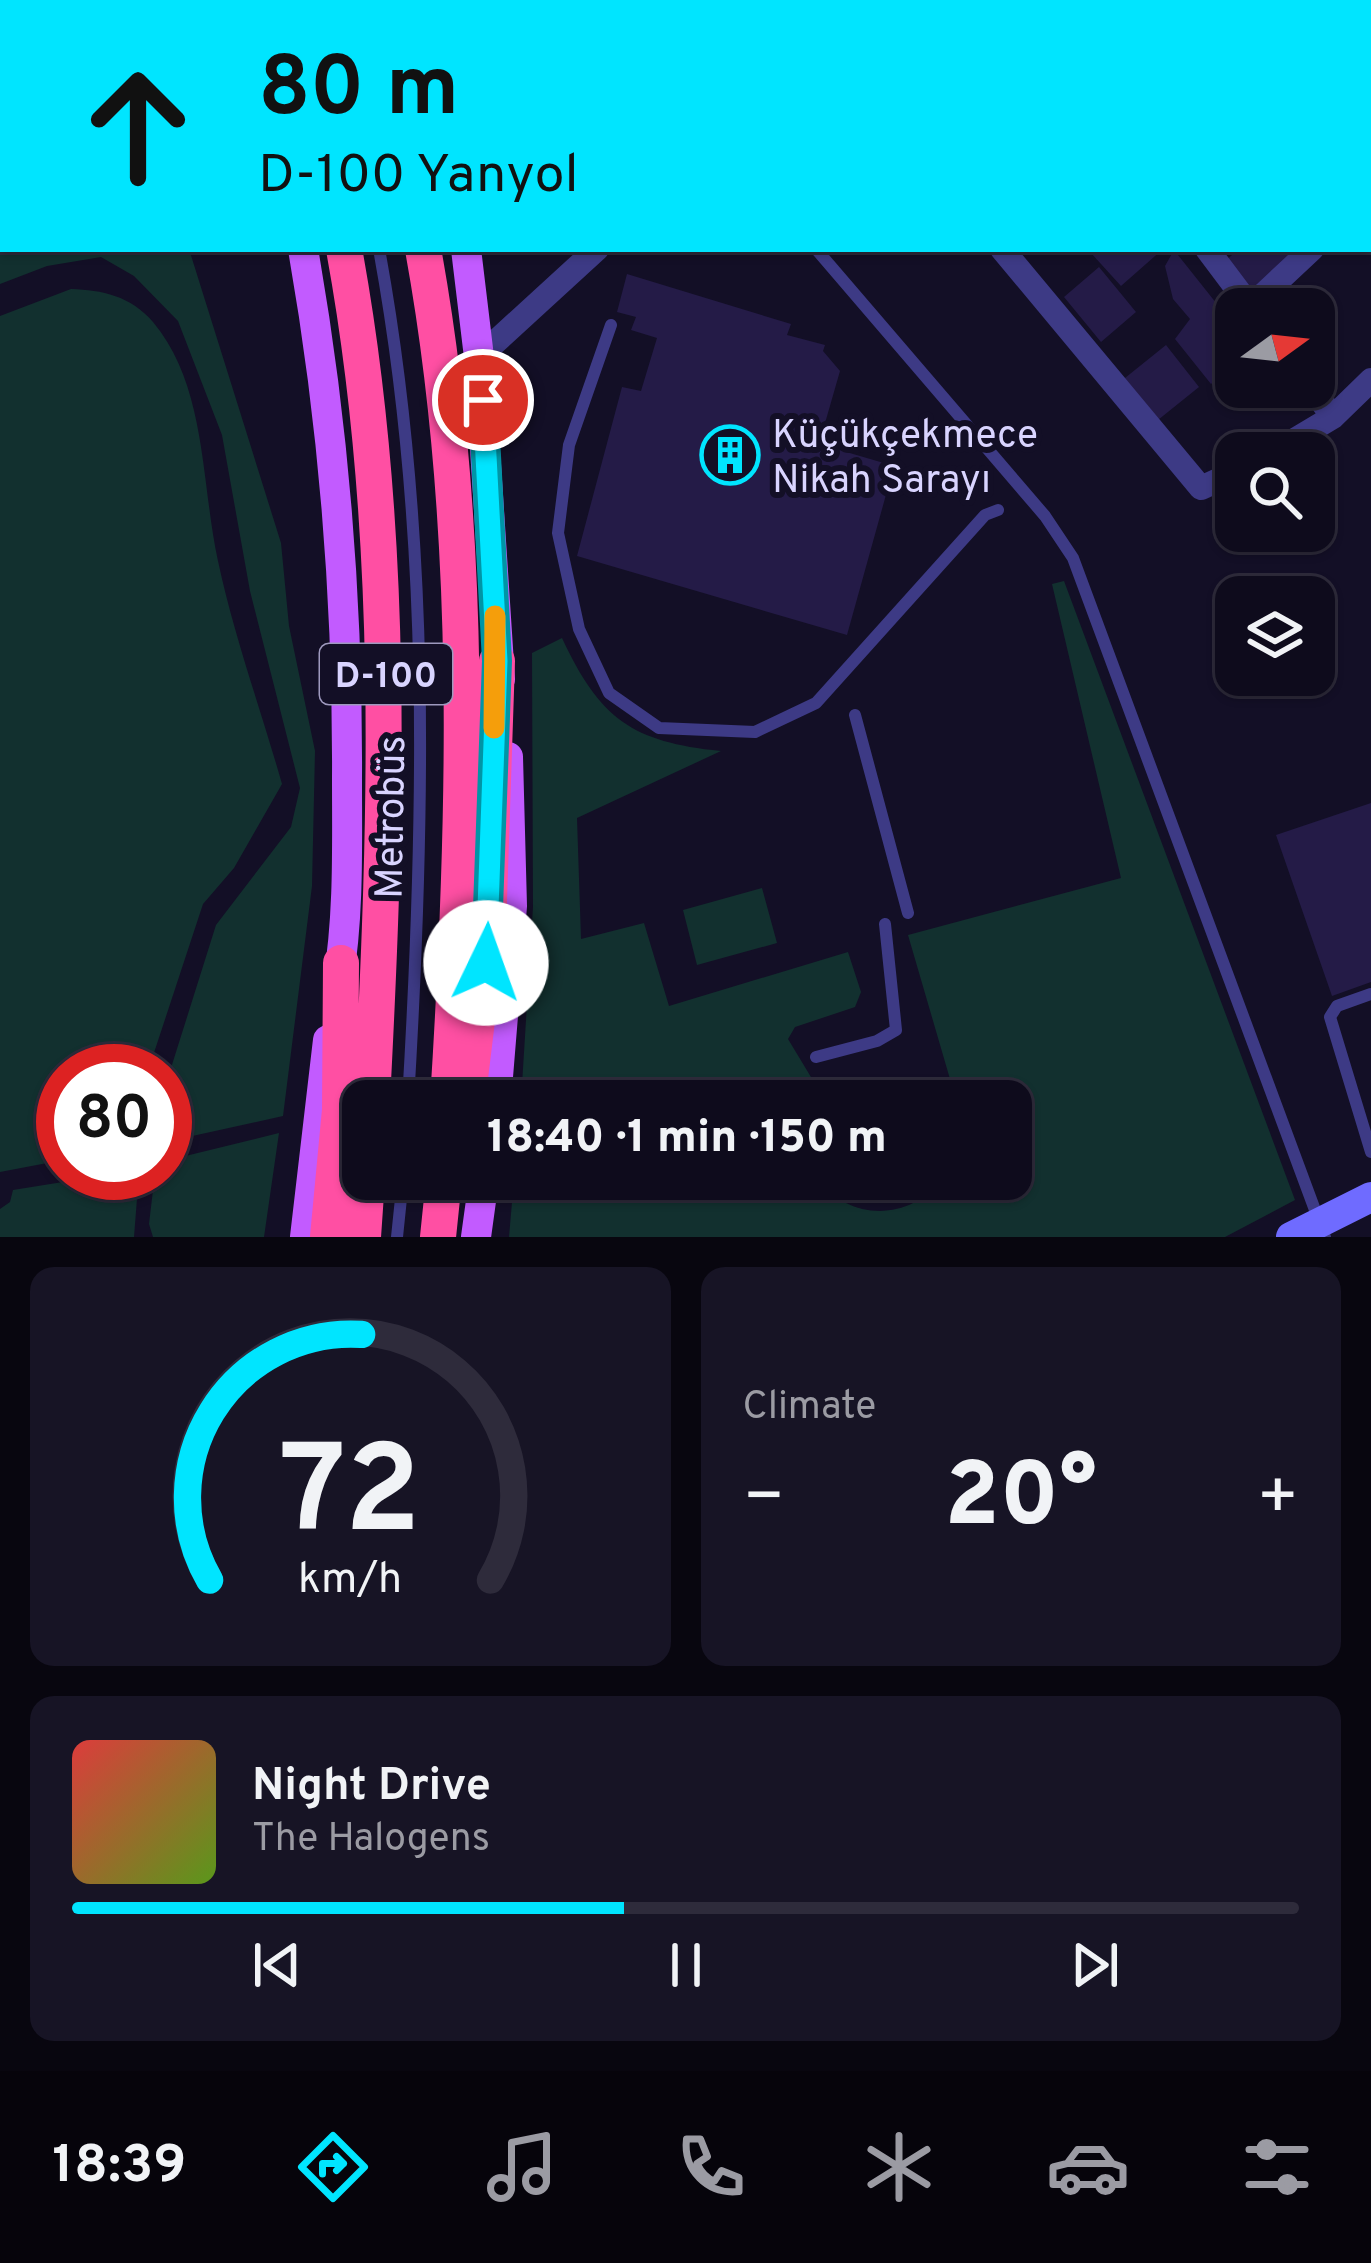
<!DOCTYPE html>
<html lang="en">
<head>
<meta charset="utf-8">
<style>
	body { margin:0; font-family:Overpass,sans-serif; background:#171425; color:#f1f3f6; height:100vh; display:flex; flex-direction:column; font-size:45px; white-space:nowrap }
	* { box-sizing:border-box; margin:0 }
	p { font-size:39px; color:#9b9ba3 }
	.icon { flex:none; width:66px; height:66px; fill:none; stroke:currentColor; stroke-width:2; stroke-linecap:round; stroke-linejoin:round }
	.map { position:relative; height:1237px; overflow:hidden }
	.sheet { display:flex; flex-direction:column; gap:30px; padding:30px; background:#08060f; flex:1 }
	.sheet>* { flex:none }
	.hud { position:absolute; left:0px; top:0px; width:1371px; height:252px; box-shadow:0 3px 9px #0004,0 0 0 3px #2e2b3b; background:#00e5ff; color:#111; overflow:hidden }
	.needle { width:78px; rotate:75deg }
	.buttons { position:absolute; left:1215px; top:288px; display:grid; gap:24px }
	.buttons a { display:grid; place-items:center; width:120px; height:120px; border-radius:24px; background:#0e0b1c; box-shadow:0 3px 9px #0004,0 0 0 3px #2e2b3b; font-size:60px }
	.speed { position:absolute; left:36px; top:1044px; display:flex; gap:24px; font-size:60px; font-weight:700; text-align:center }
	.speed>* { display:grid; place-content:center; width:156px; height:156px; border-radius:50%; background:#0e0b1c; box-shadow:0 3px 9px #0004,0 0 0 3px #2e2b3b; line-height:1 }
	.speed .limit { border:18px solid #d22; background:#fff; color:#111 }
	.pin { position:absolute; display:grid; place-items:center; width:102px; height:102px; color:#fff; margin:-51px; border:6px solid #fff; border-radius:50%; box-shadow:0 3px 12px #0007 }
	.me { position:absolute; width:132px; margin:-66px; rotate:3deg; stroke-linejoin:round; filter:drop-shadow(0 0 9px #0008) }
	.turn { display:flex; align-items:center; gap:42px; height:252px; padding:0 60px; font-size:54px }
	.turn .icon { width:156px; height:156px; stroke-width:2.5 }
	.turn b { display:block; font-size:84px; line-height:102px }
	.big { font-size:90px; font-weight:800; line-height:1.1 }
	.sheet .widget { flex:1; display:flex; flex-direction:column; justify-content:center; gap:18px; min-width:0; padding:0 42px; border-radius:24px; background:#171425 }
	.sheet .dial { align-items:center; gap:0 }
	.dial svg { height:312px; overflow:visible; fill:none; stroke:#2e2b3b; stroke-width:7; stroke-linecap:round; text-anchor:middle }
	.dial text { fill:#f1f3f6; stroke:none }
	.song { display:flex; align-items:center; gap:36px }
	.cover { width:144px; height:144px; border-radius:18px; background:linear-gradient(135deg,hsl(0 70% 55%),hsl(90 70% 35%)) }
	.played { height:12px; border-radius:6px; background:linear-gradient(90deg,#00e5ff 45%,#2e2b3b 45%) }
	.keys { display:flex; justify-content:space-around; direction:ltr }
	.heat { display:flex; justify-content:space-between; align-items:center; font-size:66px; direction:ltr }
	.sheet .tiles { flex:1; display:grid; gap:30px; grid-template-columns:1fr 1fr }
	.widget:last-child { grid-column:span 2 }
	.trip { position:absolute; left:342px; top:1080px; width:690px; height:120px; border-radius:24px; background:#0e0b1c; box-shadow:0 3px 9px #0004,0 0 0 3px #2e2b3b; font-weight:800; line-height:120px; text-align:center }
	.menu { display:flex; height:192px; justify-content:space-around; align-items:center; background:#06040b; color:#9b9ba3 }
	.menu .icon { width:84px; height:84px }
	.menu .selected { color:#00e5ff }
	.menu b { font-size:54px; color:#f1f3f6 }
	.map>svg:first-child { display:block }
	.green { fill:#12302f }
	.building { fill:#241b47 }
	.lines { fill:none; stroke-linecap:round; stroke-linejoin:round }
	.lane { stroke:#3d3a85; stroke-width:12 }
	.street { stroke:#3d3a85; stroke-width:24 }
	.secondary { stroke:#6f6bff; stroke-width:30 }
	.primary { stroke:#c25bff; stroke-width:30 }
	.highway { stroke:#ff4fa3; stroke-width:36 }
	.route-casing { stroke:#0095a6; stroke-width:30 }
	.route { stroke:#00e5ff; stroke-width:21 }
	.slow { stroke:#f59e0b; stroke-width:21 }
	.labels { text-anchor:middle; stroke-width:12; stroke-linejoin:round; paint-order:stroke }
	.shield { fill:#130f26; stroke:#9e99be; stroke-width:3 }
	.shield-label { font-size:36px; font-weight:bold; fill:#d9d4ff }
	.poi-label { font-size:39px; fill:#d9d4ff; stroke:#130f26; text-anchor:start }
	.street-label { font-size:39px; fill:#d9d4ff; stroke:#130f26 }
</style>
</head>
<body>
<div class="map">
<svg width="1371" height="1237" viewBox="0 0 1371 1237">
	<rect width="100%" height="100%" fill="#130f26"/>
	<path class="green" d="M0 0 123 3H3V249H189L281 543 289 626 315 751 312 886 283 1116 165 1142V1087L216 925 291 827 300 788 250 591 222 435 178 321 134 276 101 257 47 266 0 284Z
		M71 289C102 290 131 296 153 322 207 386 201 484 218 561 234 636 261 710 282 784L234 868 203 904 148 1071H63V1160L0 1172V316Z
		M1064 581 1295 1200 1225 1237H509L514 1179H821C845 1222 915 1221 939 1179H1011V1101H950V1079L908 935 1121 878 1052 584Z
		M562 638C600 719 632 742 721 751L577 818 581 939 644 923 669 1006 848 952 861 992 855 1007 795 1027 788 1039 820 1092 819 1101H521L533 907 532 653Z
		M762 888 777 943 697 965 683 910Z
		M279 1133 264 1237H153L149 1224 155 1173H165V1161Z
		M119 1173H139L134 1237H0V1209L10 1202 13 1190Z"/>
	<path class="building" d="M1095 249H1163L1121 286 1091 253Z
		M1239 249H1297L1250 291 1224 262Z
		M1174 250 1236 328V364L1211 384 1175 339 1190 319 1173 299 1165 266Z
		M1099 267 1136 312 1101 342 1064 297Z
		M627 274 791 324 787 335 825 345 823 351 840 371 819 444 894 466 847 635 577 556 622 387 641 391 657 338 631 330 636 317 617 312Z
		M1166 345 1199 387 1153 424 1120 382Z
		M1371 803V982L1332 996 1276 835Z
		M881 1092 909 1101H851L866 1094Z
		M850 1179H915L874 1190Z"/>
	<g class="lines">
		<path class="lane" d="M322 0 323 3
			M379 249C431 532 425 815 408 1101
			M816 249 1045 516 1073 558 1325 1237
			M611 325 569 445 558 533 579 629 609 693 659 728 755 732 816 703 985 515 998 510
			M855 715 908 913
			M1371 994 1337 1006 1330 1017 1371 1152
			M816 1057 877 1041 896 1030 885 924
			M397 1237 403 1179"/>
		<path class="street" d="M1000 0 1002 3
			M1338 0 1340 3
			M590 3 593 0
			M806 3 808 0
			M1174 3 1177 0
			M1368 37 1371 41
			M1368 196 1371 193
			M1002 249 1201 488 1236 472
			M1207 249 1252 309
			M1250 307 1312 249
			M479 357 597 249
			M1311 387 1333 417
			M1273 453 1333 417 1371 380"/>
		<path class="secondary" d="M1291 1237 1371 1197"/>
		<path class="primary" d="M245 0V3
			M412 0 413 3
			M303 249C334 425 348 601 347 779 347 846 349 915 338 981
			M466 249 479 357 500 679
			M496 1101 512 906 508 757
			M305 1237 328 1040
			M476 1237 484 1179"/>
		<path class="highway" d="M287 0 288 3
			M366 0 367 3
			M344 249C396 532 387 814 372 1101
			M423 249C474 529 466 818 448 1101
			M469 1086 488 930 497 661
			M328 1237 340 1110 341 963
			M363 1237 367 1179
			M438 1237 444 1179"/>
	</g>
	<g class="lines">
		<g class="route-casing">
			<path id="route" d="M483 400 497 661 486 963"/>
		</g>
		<use href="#route" class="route"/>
		<path class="slow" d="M494 728 495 616"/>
	</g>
	<defs>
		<g id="building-ring" transform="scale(3)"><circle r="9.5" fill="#130f26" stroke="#00e5ff" stroke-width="1.5"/><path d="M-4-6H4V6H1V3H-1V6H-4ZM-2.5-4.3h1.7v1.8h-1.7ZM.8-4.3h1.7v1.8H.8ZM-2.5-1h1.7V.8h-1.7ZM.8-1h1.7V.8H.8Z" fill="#00e5ff"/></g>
	</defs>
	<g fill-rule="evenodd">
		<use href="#building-ring" x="730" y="455"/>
	</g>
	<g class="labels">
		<rect class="shield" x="320" y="644" width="132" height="60" rx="9"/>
		<g class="shield-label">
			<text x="386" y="687">D-100</text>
		</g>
		<g class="poi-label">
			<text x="772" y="447">Küçükçekmece<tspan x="772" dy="45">Nikah Sarayı</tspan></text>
		</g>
		<g class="street-label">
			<text transform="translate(389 817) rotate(-89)" y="14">Metrobüs</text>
		</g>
	</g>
</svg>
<div class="buttons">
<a><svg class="needle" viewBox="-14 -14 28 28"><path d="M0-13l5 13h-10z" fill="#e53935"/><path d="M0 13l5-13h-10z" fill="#9b9ba3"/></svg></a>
<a><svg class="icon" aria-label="search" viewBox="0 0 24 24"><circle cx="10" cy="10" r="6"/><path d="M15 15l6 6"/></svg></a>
<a><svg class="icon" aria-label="layers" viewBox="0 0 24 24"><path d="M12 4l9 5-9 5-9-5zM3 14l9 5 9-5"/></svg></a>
</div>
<div class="speed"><div class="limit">80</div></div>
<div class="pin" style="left:483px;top:400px;background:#d93025"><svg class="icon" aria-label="arrive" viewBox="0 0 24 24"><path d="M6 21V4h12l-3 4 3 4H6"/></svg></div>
<svg class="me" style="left:486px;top:963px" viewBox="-20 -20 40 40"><circle r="19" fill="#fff"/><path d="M0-13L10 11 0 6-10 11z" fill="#00e5ff"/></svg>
<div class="trip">18:40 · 1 min · 150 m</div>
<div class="hud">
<div class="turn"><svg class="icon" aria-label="ahead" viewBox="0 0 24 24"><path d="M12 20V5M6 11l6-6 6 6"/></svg><div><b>80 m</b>D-100 Yanyol</div></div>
</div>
</div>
<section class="sheet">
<div class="tiles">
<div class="widget dial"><svg viewBox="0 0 100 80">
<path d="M14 69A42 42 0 1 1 86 69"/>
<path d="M14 69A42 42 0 0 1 53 6" stroke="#00e5ff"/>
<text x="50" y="56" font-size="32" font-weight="700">72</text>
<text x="50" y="72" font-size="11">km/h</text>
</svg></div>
<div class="widget"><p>Climate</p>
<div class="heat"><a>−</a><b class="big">20°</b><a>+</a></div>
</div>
<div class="widget">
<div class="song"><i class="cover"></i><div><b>Night Drive</b><p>The Halogens</p></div></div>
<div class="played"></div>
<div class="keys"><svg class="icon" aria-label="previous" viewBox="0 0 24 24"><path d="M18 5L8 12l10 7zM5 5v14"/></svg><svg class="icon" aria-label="pause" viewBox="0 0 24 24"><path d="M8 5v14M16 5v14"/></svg><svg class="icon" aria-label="next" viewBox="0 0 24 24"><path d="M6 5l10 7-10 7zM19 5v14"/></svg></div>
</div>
</div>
</section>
<nav class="menu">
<b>18:39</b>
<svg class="icon selected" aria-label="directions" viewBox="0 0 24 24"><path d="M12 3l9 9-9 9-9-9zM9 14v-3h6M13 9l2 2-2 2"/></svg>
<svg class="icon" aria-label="music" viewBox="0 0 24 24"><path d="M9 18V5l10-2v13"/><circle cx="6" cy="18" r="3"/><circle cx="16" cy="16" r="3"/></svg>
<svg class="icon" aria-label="phone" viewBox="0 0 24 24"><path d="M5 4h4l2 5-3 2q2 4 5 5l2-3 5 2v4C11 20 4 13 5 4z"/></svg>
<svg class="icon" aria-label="climate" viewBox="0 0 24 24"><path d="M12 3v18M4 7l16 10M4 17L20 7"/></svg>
<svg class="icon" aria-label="car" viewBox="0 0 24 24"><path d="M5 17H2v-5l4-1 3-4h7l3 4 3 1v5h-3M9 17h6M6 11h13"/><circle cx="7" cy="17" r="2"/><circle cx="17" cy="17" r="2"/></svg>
<svg class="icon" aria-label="filters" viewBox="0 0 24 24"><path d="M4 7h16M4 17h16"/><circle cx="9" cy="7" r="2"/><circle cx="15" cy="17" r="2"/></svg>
</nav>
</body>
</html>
